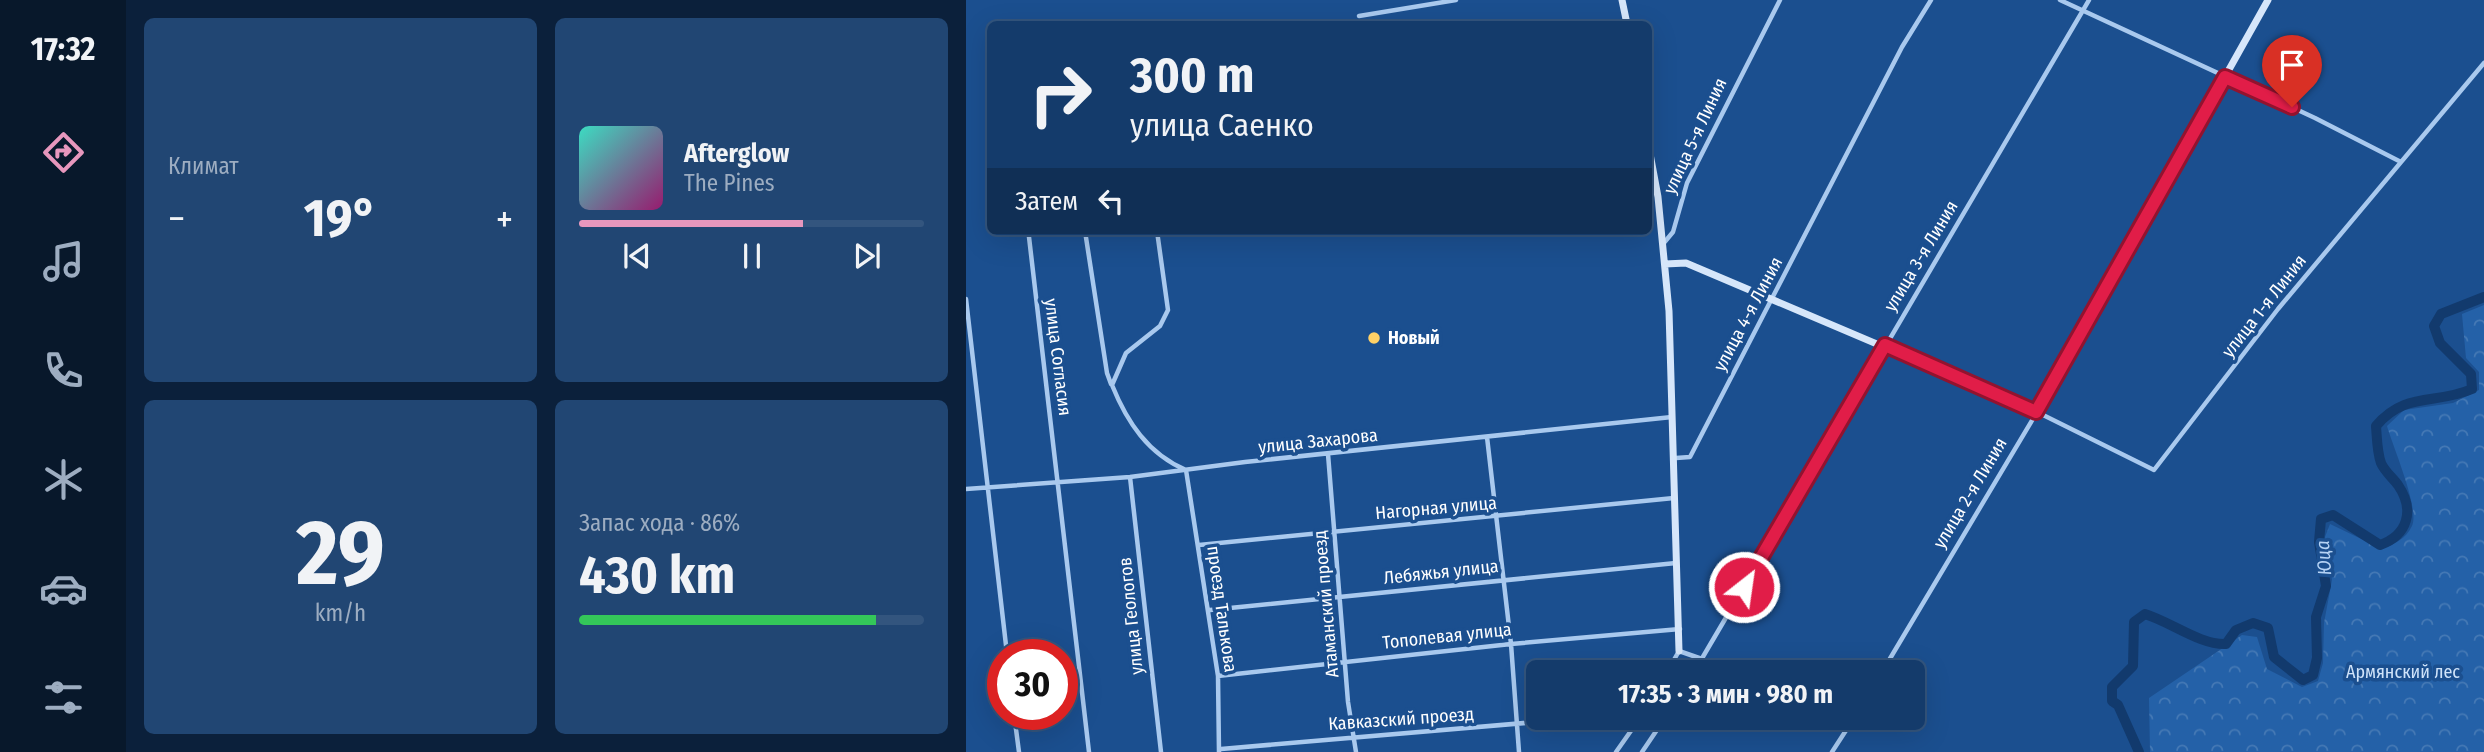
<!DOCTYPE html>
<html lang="ru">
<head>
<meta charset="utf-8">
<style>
	body { margin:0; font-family:"Fira Sans Condensed",sans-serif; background:#214673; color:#f1f3f6; height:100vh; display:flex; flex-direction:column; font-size:26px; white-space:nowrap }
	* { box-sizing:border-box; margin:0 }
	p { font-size:23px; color:#9dadc1 }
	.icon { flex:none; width:38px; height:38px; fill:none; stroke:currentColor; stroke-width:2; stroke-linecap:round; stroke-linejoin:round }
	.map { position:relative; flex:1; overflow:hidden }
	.details { display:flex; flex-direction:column; gap:18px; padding:18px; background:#0b203b; width:840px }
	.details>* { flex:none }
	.guide { position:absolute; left:21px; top:21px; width:665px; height:214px; border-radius:10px; box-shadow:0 7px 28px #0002,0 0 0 2px #33557e; background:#143b6b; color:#f1f3f6; overflow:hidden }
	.speed { position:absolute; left:21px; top:639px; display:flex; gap:14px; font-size:35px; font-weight:700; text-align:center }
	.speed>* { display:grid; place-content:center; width:91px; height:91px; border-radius:50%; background:#143b6b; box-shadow:0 7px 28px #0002,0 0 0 2px #33557e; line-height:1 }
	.speed .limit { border:10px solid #d22; background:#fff; color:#111 }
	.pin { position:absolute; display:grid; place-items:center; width:60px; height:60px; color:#fff; margin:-72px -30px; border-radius:50% 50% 50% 0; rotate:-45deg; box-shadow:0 0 7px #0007 }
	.pin .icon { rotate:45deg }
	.me { position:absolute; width:77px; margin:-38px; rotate:30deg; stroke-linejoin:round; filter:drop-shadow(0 0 5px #0008) }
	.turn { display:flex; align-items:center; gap:24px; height:147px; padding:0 28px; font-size:32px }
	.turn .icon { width:91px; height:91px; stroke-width:2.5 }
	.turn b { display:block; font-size:49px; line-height:60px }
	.then { display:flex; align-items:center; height:66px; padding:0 28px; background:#0003; gap:14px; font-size:26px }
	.big { font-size:52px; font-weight:700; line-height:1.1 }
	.details .card { flex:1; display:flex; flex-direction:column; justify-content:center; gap:10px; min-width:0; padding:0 24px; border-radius:10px; background:#214673 }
	.details .dial { align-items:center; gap:0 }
	.dial b { font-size:91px; line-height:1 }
	.song { display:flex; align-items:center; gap:21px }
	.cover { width:84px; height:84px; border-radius:10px; background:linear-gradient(135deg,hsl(170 70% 55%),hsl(320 70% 35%)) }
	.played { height:7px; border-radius:4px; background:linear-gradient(90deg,#e797bd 65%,#33557e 65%) }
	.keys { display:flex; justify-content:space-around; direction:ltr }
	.heat { display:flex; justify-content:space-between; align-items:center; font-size:38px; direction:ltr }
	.charge { height:10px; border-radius:5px; background:linear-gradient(90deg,#34c759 86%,#33557e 0) }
	.details .tiles { flex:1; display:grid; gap:18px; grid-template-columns:repeat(2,1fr) }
	.trip { position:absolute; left:560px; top:660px; width:399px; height:70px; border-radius:10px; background:#143b6b; box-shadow:0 7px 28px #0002,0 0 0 2px #33557e; font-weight:700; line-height:70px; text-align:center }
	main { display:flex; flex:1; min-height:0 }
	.menu { display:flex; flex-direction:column; width:126px; justify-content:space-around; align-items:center; background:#08182b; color:#9dadc1 }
	.menu .icon { width:49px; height:49px }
	.menu .on { color:#e797bd }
	.menu b { font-size:32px; color:#f1f3f6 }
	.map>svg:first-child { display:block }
	.forest { fill:url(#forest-crowns) }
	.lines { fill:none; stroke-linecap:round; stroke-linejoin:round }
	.river { stroke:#123a6d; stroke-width:10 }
	.street { stroke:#a9c9ee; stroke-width:4.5 }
	.secondary { stroke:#d6e6fa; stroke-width:7 }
	.route-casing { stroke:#92132f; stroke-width:18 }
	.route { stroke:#e11d48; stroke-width:12 }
	.poi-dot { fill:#ffd166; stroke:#1b4f8f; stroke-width:2.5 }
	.labels { text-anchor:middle; stroke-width:7; stroke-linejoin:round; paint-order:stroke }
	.street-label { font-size:18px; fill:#fff; stroke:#1b4f8f }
	.poi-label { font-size:18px; font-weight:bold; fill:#fff; stroke:#1b4f8f; text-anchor:start }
	.park-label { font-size:18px; fill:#cfe3fa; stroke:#1b4f8f }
	.water-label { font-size:19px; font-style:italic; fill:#b5d3f5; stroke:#1b4f8f }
</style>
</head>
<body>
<main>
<nav class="menu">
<b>17:32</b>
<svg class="icon on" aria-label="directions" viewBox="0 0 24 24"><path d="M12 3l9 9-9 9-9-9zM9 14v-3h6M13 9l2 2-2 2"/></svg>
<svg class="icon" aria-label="music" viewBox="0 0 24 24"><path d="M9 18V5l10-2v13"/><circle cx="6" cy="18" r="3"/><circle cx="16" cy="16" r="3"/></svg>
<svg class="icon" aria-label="phone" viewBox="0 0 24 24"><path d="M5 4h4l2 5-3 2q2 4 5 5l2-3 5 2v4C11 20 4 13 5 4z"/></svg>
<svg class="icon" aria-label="climate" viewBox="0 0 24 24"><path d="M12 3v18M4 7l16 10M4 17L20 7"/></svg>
<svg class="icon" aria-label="car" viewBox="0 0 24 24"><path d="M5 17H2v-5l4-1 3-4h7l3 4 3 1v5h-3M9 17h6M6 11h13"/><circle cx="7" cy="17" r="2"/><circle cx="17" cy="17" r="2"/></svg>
<svg class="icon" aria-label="filters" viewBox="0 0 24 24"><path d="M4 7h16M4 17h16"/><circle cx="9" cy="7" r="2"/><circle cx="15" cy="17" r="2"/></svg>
</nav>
<section class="details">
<div class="tiles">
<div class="card"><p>Климат</p>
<div class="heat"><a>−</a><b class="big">19°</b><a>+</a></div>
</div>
<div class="card">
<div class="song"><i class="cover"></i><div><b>Afterglow</b><p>The Pines</p></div></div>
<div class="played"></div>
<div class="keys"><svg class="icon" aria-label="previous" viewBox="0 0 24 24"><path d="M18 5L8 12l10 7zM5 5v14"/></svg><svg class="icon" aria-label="pause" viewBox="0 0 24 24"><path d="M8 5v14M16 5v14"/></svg><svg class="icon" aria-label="next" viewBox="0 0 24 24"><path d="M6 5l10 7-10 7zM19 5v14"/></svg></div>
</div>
<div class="card dial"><b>29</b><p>km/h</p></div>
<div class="card"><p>Запас хода · 86%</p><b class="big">430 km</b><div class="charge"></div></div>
</div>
</section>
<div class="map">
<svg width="1518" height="752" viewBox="0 0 1518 752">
	<defs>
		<pattern id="forest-crowns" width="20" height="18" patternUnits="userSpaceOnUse" patternTransform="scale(1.75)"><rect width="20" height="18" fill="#2461a8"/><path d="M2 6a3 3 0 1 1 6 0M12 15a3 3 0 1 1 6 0" fill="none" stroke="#4579b5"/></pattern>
	</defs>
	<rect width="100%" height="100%" fill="#1b4f8f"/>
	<path class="forest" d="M1518 305V752H1184L1183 698 1276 635 1291 637 1301 669 1336 687 1352 681 1357 663 1358 623 1366 580 1359 537 1364 524 1416 549C1428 544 1440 539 1446 526 1454 509 1427 447 1421 426L1438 410 1487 403 1513 390V372L1500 358 1496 314Z"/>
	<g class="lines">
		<path class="river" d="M1173 752 1152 705 1146 701V687L1167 666 1168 622 1179 614C1205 622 1234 645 1260 644L1270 630 1287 623 1302 628 1308 657 1337 680 1347 675 1351 658 1350 617 1360 586 1353 542 1355 519 1367 515 1414 545C1442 535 1449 510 1432 485 1427 478 1419 472 1415 463 1411 452 1411 438 1410 426 1439 391 1470 405 1506 389L1505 374 1474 343 1468 326 1475 314 1518 297"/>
		<path class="street" d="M1094 0 1349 118 1433 161
			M393 16 490 0
			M119 231 141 373 145 384
			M191 231 202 310 194 326 160 353 146 385C161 422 182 454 220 470L252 676 253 752
			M63 237 123 752
			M697 244 707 232 721 183 814 0
			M0 299 41 654
			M521 437 545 644 553 752
			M362 454 382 702 390 752
			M710 458 724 457 936 47 965 0
			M164 477 195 752
			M0 489 164 477 279 462 706 417
			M233 545 708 498
			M244 610 710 563
			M701 672 713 651 736 659
			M728 672 1123 0
			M916 672 1071 412 1188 470 1312 309 1518 63
			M252 676 545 644 714 629
			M48 714 53 752
			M255 749 617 718
			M650 752 674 718
			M676 752 699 718
			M866 752 888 718"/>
		<path class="secondary" d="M656 0 661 24
			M682 143 692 197 703 311 713 651
			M699 264 720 263 1071 412 1302 0"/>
	</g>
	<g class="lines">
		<g class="route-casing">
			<path id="route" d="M778 587 919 345 1070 412 1259 77 1326 107"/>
		</g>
		<use href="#route" class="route"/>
	</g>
	<circle class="poi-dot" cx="408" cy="338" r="7"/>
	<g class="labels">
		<g class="street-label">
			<text transform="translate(729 136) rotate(-65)" y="6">улица 5-я Линия</text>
			<text transform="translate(955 256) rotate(-59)" y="6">улица 3-я Линия</text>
			<text transform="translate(1298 306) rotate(-52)" y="6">улица 1-я Линия</text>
			<text transform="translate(782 314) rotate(-62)" y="6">улица 4-я Линия</text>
			<text transform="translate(92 357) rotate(83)" y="6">улица Согласия</text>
			<text transform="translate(352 441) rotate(-6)" y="6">улица Захарова</text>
			<text transform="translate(1004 493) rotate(-59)" y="6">улица 2-я Линия</text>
			<text transform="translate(470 508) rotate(-5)" y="6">Нагорная улица</text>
			<text transform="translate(475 572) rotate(-6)" y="6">Лебяжья улица</text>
			<text transform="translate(360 604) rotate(-95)" y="6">Атаманский проезд</text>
			<text transform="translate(256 609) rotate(82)" y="6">проезд Талькова</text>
			<text transform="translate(165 616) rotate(-96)" y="6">улица Геологов</text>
			<text transform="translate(481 636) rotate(-6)" y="6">Тополевая улица</text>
			<text transform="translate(435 719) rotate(-4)" y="6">Кавказский проезд</text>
		</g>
		<g class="poi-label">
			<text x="422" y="344">Новый</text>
		</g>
		<g class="park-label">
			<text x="1437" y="678">Армянский лес</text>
		</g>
		<g class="water-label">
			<text transform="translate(1357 558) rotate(-94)" y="7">Юца</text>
		</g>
	</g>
</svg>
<div class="speed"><div class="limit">30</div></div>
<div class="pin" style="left:1326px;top:107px;background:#d93025"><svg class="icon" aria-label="arrive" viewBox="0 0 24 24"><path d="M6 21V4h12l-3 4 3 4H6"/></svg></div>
<svg class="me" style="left:778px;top:587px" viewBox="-20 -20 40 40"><circle r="17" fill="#e11d48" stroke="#fff" stroke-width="3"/><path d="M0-11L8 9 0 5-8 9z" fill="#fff"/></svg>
<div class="trip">17:35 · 3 мин · 980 m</div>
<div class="guide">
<div class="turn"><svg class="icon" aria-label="right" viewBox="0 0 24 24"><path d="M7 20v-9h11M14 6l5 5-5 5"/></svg><div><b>300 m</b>улица Саенко</div></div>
<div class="then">Затем<svg class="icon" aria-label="left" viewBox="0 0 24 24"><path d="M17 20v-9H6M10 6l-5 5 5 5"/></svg></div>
</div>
</div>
</main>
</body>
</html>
